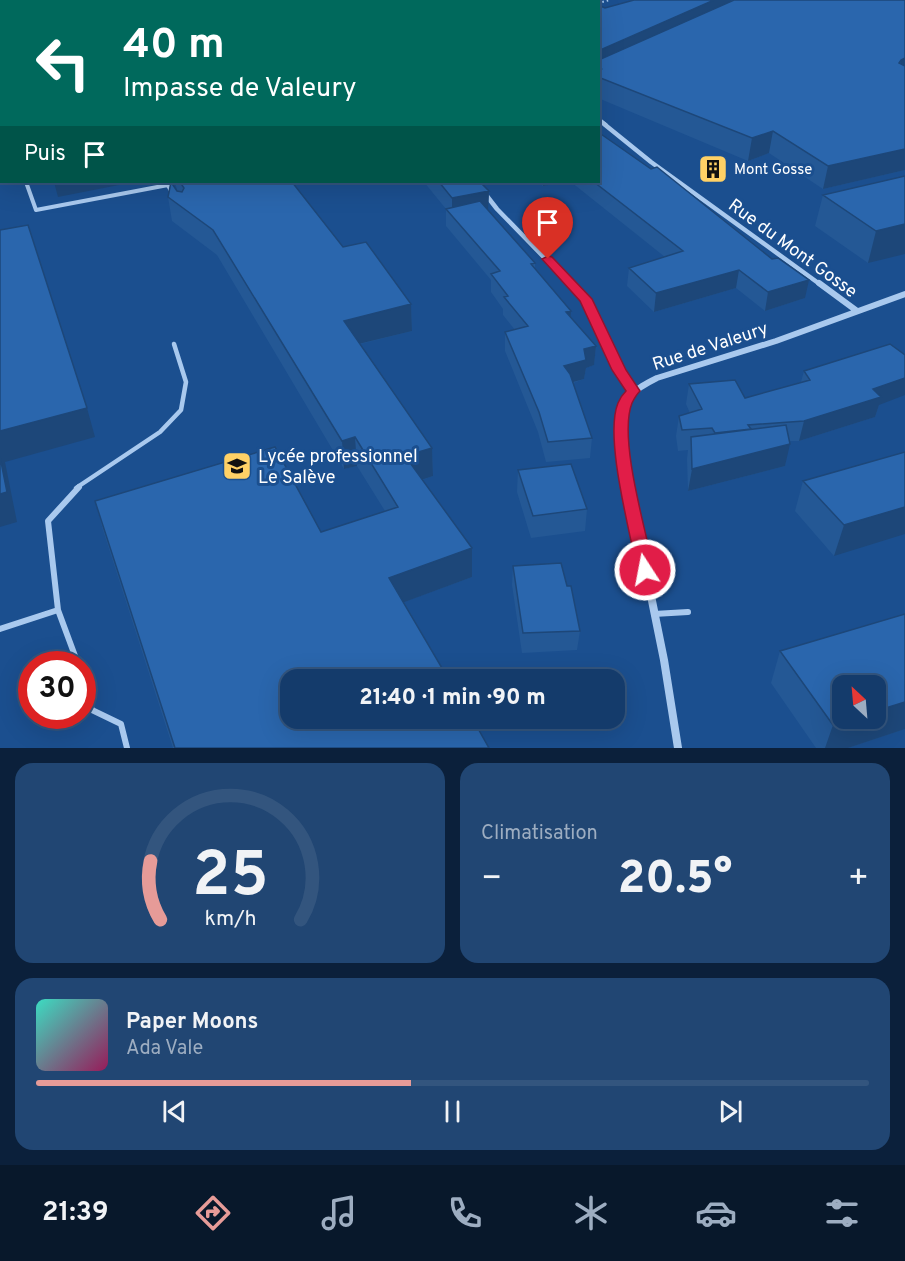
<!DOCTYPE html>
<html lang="fr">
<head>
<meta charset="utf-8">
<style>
	body { margin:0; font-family:Overpass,sans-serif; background:#214673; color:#f1f3f6; height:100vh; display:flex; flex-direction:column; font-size:22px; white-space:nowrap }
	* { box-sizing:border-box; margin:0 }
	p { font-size:20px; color:#9dadc1 }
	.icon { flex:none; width:33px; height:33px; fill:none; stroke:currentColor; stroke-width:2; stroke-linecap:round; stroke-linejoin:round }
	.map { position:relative; height:748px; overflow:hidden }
	.side { display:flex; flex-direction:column; gap:15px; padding:15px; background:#0b203b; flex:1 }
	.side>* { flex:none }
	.banner { position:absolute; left:0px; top:0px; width:600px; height:183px; box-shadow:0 6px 24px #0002,0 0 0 2px #33557e; background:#00695c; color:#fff; overflow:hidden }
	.needle { width:39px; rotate:334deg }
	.tools { position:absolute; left:832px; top:675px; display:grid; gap:12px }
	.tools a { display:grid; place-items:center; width:54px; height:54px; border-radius:12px; background:#143b6b; box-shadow:0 6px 24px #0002,0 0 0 2px #33557e; font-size:30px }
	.speed { position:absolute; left:18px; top:651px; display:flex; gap:12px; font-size:30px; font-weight:700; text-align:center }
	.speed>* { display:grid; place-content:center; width:78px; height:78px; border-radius:50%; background:#143b6b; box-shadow:0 6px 24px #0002,0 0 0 2px #33557e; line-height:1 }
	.speed .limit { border:9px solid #d22; background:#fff; color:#111 }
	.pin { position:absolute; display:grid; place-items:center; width:51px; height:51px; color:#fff; margin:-62px -26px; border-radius:50% 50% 50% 0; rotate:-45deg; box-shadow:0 0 6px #0007 }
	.pin .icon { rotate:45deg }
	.me { position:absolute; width:66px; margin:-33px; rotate:349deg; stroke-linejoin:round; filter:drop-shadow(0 0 4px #0008) }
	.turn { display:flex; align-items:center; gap:21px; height:126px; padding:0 24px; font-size:27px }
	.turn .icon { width:78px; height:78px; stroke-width:2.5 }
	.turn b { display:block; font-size:42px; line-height:51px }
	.then { display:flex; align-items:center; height:57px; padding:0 24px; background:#0003; gap:12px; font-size:22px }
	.big { font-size:45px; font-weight:800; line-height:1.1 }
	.side .widget { flex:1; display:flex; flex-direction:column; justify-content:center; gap:9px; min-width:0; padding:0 21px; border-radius:18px; background:#214673 }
	.side .dial { align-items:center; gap:0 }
	.dial svg { height:156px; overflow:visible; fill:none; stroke:#33557e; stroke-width:7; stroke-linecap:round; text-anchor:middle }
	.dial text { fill:#f1f3f6; stroke:none }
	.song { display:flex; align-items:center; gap:18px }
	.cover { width:72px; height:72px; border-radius:9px; background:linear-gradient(135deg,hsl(170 70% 55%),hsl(330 70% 35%)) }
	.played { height:6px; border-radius:3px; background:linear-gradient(90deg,#e69b98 45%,#33557e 45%) }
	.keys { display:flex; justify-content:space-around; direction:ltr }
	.heat { display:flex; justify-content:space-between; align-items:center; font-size:33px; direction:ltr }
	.side .tiles { flex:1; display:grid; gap:15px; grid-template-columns:1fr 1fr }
	.widget:last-child { grid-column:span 2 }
	.trip { position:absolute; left:280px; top:669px; width:345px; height:60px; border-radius:18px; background:#143b6b; box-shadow:0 6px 24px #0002,0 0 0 2px #33557e; font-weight:800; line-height:60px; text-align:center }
	.menu { display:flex; height:96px; justify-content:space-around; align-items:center; background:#08182b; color:#9dadc1 }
	.menu .icon { width:42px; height:42px }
	.menu .current { color:#e69b98 }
	.menu b { font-size:27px; color:#f1f3f6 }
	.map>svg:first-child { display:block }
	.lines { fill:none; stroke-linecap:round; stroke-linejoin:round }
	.path { stroke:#a9c9ee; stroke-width:2; stroke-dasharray:1.5 3; stroke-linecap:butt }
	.service-far2 { stroke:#a9c9ee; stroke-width:4 }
	.service-far1 { stroke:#a9c9ee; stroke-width:4.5 }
	.service { stroke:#a9c9ee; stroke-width:6 }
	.minor-far3 { stroke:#a9c9ee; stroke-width:4 }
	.minor-far2 { stroke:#a9c9ee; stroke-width:4.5 }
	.minor-far1 { stroke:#a9c9ee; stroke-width:6 }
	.minor { stroke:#a9c9ee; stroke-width:8 }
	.secondary { fill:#d6e6fa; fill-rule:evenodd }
	.wall { fill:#245895 }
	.shaded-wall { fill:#1d4779 }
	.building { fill:#2a66ad; stroke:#1d4779; stroke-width:1.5 }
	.route { fill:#e11d48; stroke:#92132f; stroke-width:1.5 }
	.labels { text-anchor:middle; stroke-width:6; stroke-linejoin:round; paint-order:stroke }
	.far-poi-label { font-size:15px; fill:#fff; stroke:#1b4f8f; text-anchor:start }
	.street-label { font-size:18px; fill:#fff; stroke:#1b4f8f }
	.poi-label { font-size:18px; fill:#fff; stroke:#1b4f8f; text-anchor:start }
</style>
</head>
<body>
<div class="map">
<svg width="905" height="748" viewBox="0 0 905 748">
	<rect width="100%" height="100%" fill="#1b4f8f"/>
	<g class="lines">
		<path class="path" d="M598 3 610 0"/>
		<path class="service-far2" d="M26 182 36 210 168 185 171 191"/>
		<path class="service-far1" d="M76 488 160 432 181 410 186 382 174 344"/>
		<path class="service" d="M654 614 688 612
			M0 629 58 610
			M78 664 58 610 48 521 79 487
			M82 680 92 710 121 724 127 748"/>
		<path class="minor-far3" d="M601 121 606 125"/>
		<path class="minor-far2" d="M604 124 651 162 821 285
			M476 182 497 209 571 285"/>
		<path class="minor-far1" d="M570 283C599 313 610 356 633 391
			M819 283 857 311
			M630 488C625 464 613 418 630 396 637 388 647 383 657 378L776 341 905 294"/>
		<path class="minor" d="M629 487 664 660 678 748"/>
		<path class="secondary" d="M0 34H2L0 39Z"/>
	</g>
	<path class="wall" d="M203 0H496L500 2H205Z
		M905 0V170L823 189 769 153 748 161 598 98V5L605 8 731 1Z
		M905 176 868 263 815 226 823 195Z
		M175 182H246L247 184 343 247 411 304 412 331 360 344 432 448 433 476 422 480 472 577 404 602 489 748H173L103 530 95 501 321 532 385 511 357 466 344 469 217 255 172 221 168 197 177 190Z
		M424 182H480L489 191 488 210 535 263V268L571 311V317L596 346 594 365 586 368 584 379 573 383 592 438 590 458 546 462 538 432 505 351V332L515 330 503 315V309L491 292V280L446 226V209Z
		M537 182H562L543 186Z
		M571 182H598L805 298 765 311 736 288 654 312 627 286 629 268 665 257Z
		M804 371 879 405 875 417 799 441H789L785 466 688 491 687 459 688 450 678 451 676 436 679 416 690 413 686 404 689 384 745 398 801 382Z
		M905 452 834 556 795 511 803 481Z
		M518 470 587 509 585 531 531 538 517 492Z
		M513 566 567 586 580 631 577 650 522 653 512 585Z
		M780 651 905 729 848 748H816L771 683Z"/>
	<path class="shaded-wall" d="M714 0H731L730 10 598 68V51Z
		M905 58V73L894 84 901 60Z
		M773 131 769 153 748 161 752 138Z
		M905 149V170L823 189 828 166Z
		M54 182H123L124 184 58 197Z
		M543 182H562L543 186Z
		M489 191 488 210 452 216V198Z
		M905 224V254L868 263 876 231Z
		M739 270 736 288 654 312 656 293Z
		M809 280 805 298 765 311 768 292Z
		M411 304 412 331 346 347 344 321Z
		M571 311 570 330 566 312Z
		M596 346 594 365 586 368 584 379 562 385 564 366 584 349Z
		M905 378V395L879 405 875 417 799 441 804 421 873 389Z
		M87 408 95 437 5 462 17 522 0 527V431Z
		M355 437 357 466 344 469 342 441Z
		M790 444 785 466 688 491 692 469Z
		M432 448 433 476 406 485 405 456Z
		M905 507V534L834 556 844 525Z
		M472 548V577L391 607 389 578Z
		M905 702V729L848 748H825L833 725 853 718H876V711Z"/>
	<path class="building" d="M48 0H198V2H49Z
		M222 0H496L500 2H223Z
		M554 0H586L589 2H547Z
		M634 0H714L598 51V5L605 8Z
		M734 0H905V58L901 60 899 63 905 66V149L828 166 773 131 752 138 598 77V70L601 69 598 68V58L601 59Z
		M598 132 651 169 657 167 772 259 778 258 809 280 768 292 739 270 656 293 629 268 683 251 594 182H598Z
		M905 176V224L876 231 823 195Z
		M171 182 177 191 182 192 184 188 180 182H246L247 184 258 182H292L343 247 366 242 411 304 344 321 432 448 405 456 472 548 389 578 449 680H291V718H472L489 748H175L95 501 275 447 321 532 398 507 355 437 342 441 213 230 168 197Z
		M439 182H480L489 191 452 198Z
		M480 201 535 263 531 264 571 311 566 312 596 346 584 349 586 360 564 366 570 374 592 438 548 442 539 412 505 332 528 326 504 297 508 296 491 274 500 271 446 209Z
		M28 225 87 408 0 431V230Z
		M890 344 905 355V378L873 389 881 397 804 421 748 425 751 429 715 433 712 428 682 430 679 416 702 409 689 384 735 380 745 398 810 380 804 371Z
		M786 425 790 444 692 469 691 437Z
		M905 452V507L844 525 803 481Z
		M0 457 7 492 0 494Z
		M571 464 587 509 533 516 518 470Z
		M561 563 567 586H571L580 631 523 633 513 566Z
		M905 614V702L876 711V686H843V718H853L833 725 780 651Z"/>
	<path class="route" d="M548 256 552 257 592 299 626 370 640 391C637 394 634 399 632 403 618 438 646 531 654 570L651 574 645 576 639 574 637 570C630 531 604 437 618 403 620 398 623 394 626 391L612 370 580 301 542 259Z"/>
	<defs>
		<g id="building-square" transform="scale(1.5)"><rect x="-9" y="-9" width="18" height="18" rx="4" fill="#ffd166" stroke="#1b4f8f"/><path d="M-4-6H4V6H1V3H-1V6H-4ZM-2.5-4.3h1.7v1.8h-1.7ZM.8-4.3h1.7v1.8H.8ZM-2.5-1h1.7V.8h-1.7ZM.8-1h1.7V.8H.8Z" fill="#111"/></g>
		<g id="school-square" transform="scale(1.5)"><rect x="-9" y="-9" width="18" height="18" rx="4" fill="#ffd166" stroke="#1b4f8f"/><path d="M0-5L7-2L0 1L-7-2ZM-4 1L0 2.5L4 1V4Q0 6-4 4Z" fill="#111"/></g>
	</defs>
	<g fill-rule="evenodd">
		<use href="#building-square" x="713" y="169"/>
		<use href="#school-square" x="237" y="466"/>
	</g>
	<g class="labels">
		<g class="far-poi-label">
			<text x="734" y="174">Mont Gosse</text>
		</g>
		<g class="street-label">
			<text transform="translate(793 248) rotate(36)" y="6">Rue du Mont Gosse</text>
			<text transform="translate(710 346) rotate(-18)" y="6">Rue de Valeury</text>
		</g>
		<g class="poi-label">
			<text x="258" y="462">Lycée professionnel<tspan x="258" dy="21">Le Salève</tspan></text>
		</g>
	</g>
</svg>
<div class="tools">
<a><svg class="needle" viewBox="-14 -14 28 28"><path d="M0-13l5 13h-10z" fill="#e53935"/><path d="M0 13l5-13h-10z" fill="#9dadc1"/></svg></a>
</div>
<div class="speed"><div class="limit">30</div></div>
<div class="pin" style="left:548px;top:259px;background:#d93025"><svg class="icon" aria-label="arrive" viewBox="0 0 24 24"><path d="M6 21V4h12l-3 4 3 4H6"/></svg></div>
<svg class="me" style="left:645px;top:570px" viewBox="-20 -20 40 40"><circle r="17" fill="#e11d48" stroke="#fff" stroke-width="3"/><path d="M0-11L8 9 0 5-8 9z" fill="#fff"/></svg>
<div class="trip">21:40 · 1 min · 90 m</div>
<div class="banner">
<div class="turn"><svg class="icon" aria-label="left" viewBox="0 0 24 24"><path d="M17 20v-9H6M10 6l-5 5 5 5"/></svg><div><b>40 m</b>Impasse de Valeury</div></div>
<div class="then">Puis<svg class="icon" aria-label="arrive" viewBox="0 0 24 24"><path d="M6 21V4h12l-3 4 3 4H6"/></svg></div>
</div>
</div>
<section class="side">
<div class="tiles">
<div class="widget dial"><svg viewBox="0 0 100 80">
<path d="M14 69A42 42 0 1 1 86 69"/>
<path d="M14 69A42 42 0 0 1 9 39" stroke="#e69b98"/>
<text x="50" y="56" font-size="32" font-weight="700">25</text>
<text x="50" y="72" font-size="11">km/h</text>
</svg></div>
<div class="widget"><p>Climatisation</p>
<div class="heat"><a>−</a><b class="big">20.5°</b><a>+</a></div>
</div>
<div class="widget">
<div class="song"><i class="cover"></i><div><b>Paper Moons</b><p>Ada Vale</p></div></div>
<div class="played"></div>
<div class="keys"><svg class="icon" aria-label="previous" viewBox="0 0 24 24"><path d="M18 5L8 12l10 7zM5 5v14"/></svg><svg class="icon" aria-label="pause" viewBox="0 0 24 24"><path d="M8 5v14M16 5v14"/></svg><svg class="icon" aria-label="next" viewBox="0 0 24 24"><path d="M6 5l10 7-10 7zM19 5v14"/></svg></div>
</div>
</div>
</section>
<nav class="menu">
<b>21:39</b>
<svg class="icon current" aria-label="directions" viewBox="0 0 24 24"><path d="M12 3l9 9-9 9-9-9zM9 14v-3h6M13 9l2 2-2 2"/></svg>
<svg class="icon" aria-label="music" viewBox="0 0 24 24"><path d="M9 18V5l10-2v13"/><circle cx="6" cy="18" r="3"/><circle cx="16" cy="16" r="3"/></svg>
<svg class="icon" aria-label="phone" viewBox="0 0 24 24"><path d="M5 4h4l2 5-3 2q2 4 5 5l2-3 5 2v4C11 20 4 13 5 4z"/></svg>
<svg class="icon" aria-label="climate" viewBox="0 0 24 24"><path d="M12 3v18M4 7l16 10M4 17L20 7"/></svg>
<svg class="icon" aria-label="car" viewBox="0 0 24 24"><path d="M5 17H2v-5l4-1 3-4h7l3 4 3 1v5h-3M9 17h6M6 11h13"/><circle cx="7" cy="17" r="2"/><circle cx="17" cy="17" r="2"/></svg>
<svg class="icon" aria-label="filters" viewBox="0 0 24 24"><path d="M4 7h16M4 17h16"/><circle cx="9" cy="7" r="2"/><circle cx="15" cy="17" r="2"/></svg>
</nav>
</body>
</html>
